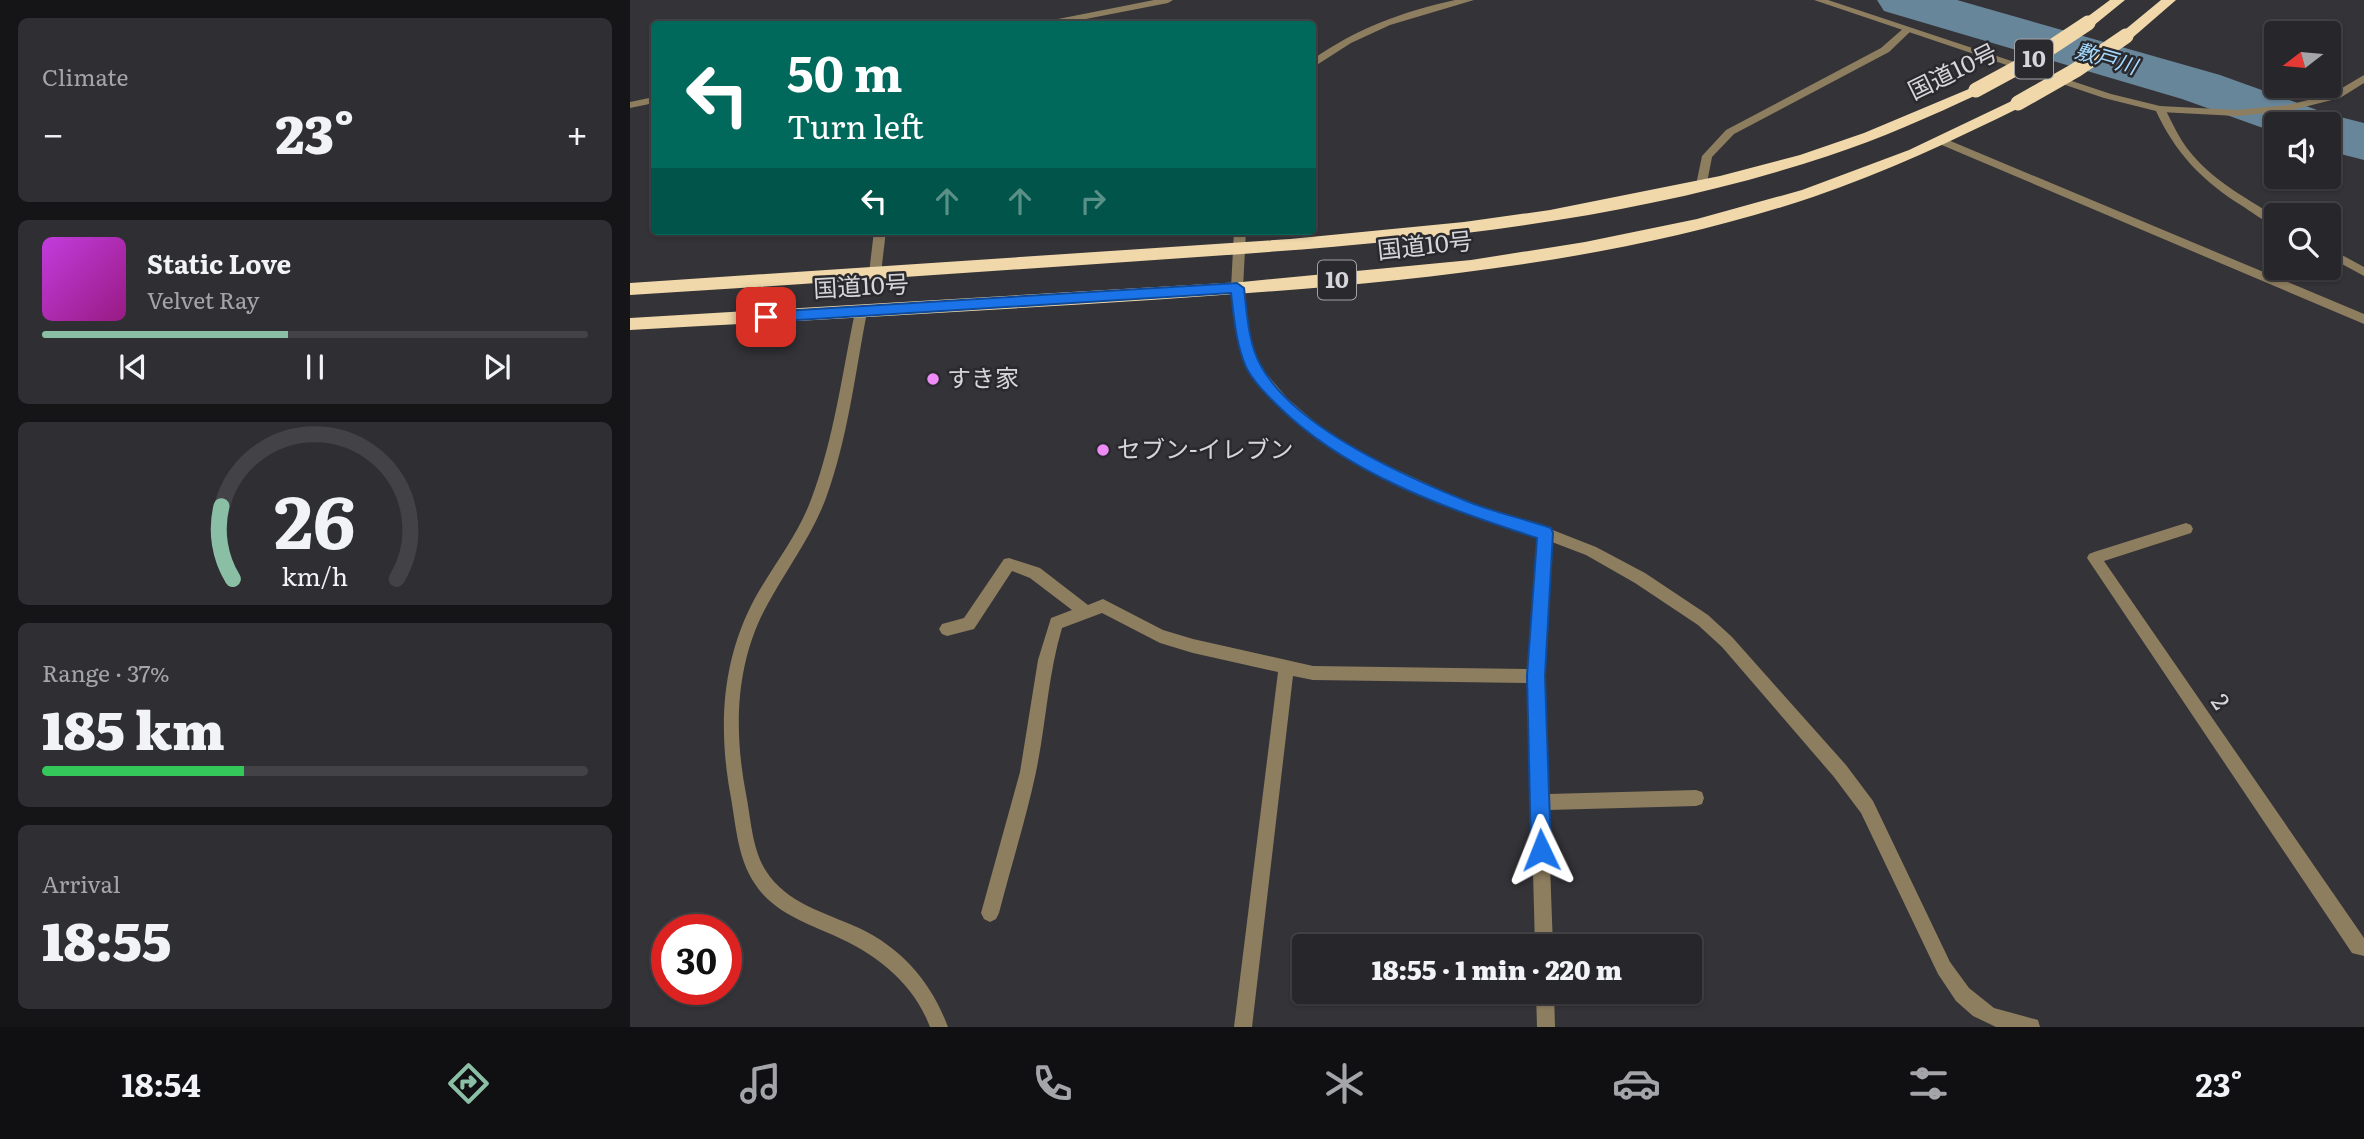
<!DOCTYPE html>
<html lang="en">
<head>
<meta charset="utf-8">
<style>
	body { margin:0; font-family:Literata,"Noto Sans JP",serif; background:#2f2e32; color:#f1f3f6; height:100vh; display:flex; flex-direction:column; font-size:26px; white-space:nowrap }
	* { box-sizing:border-box; margin:0 }
	p { font-size:23px; color:#a4a5a8 }
	.icon { flex:none; width:38px; height:38px; fill:none; stroke:currentColor; stroke-width:2; stroke-linecap:round; stroke-linejoin:round }
	.map { position:relative; flex:1; overflow:hidden }
	.details { display:flex; flex-direction:column; gap:18px; padding:18px; background:#151517; width:630px }
	.details>* { flex:none }
	.guide { position:absolute; left:21px; top:21px; width:665px; height:214px; border-radius:7px; box-shadow:0 2px 5px #0004,0 0 0 2px #434347; background:#00695c; color:#fff; overflow:hidden }
	.needle { width:46px; rotate:254deg }
	.fabs { position:absolute; left:1634px; top:21px; display:grid; gap:14px }
	.fabs a { display:grid; place-items:center; width:77px; height:77px; border-radius:7px; background:#27262a; box-shadow:0 2px 5px #0004,0 0 0 2px #434347; font-size:35px }
	.speed { position:absolute; left:21px; top:914px; display:flex; gap:14px; font-size:35px; font-weight:700; text-align:center }
	.speed>* { display:grid; place-content:center; width:91px; height:91px; border-radius:50%; background:#27262a; box-shadow:0 2px 5px #0004,0 0 0 2px #434347; line-height:1 }
	.speed .limit { border:10px solid #d22; background:#fff; color:#111 }
	.pin { position:absolute; display:grid; place-items:center; width:60px; height:60px; color:#fff; margin:-30px; border-radius:14px; box-shadow:0 4px 10px #0006 }
	.me { position:absolute; width:77px; margin:-38px; rotate:358deg; stroke-linejoin:round; filter:drop-shadow(0 0 5px #0008) }
	.turn { display:flex; align-items:center; gap:24px; height:147px; padding:0 21px; font-size:32px }
	.turn .icon { width:91px; height:91px; stroke-width:2.5 }
	.turn b { display:block; font-size:49px; line-height:60px }
	.lanes { display:flex; align-items:center; height:66px; padding:0 21px; background:#0003; justify-content:center; gap:35px; direction:ltr }
	.lanes .off { opacity:.35 }
	.big { font-size:52px; font-weight:800; line-height:1.1 }
	.details .card { flex:1; display:flex; flex-direction:column; justify-content:center; gap:10px; min-width:0; padding:0 24px; border-radius:10px; background:#2f2e32 }
	.details .dial { align-items:center; gap:0 }
	.dial svg { height:182px; overflow:visible; fill:none; stroke:#434347; stroke-width:7; stroke-linecap:round; text-anchor:middle }
	.dial text { fill:#f1f3f6; stroke:none }
	.song { display:flex; align-items:center; gap:21px }
	.cover { width:84px; height:84px; border-radius:10px; background:linear-gradient(135deg,hsl(290 70% 55%),hsl(310 70% 35%)) }
	.played { height:7px; border-radius:4px; background:linear-gradient(90deg,#8abfa5 45%,#434347 45%) }
	.keys { display:flex; justify-content:space-around; direction:ltr }
	.heat { display:flex; justify-content:space-between; align-items:center; font-size:38px; direction:ltr }
	.charge { height:10px; border-radius:5px; background:linear-gradient(90deg,#34c759 37%,#434347 0) }
	.trip { position:absolute; left:662px; top:934px; width:410px; height:70px; border-radius:7px; background:#27262a; box-shadow:0 2px 5px #0004,0 0 0 2px #434347; font-weight:800; line-height:70px; text-align:center }
	.tabs { display:flex; height:112px; justify-content:space-around; align-items:center; background:#100f11; color:#a4a5a8 }
	.tabs .icon { width:49px; height:49px }
	.tabs .current { color:#8abfa5 }
	.tabs b { font-size:32px; color:#f1f3f6 }
	main { display:flex; flex:1; min-height:0 }
	.map>svg:first-child { display:block }
	.lines { fill:none; stroke-linecap:round; stroke-linejoin:round }
	.river { fill:#68869a; fill-rule:evenodd }
	.minor { fill:#8e7e60; fill-rule:evenodd }
	.tertiary { fill:#8e7e60; fill-rule:evenodd }
	.trunk { fill:#f0d8aa; fill-rule:evenodd }
	.trunk-bridge { stroke:#f0d8aa; stroke-width:15 }
	.route { fill:#1a73e8; stroke:#114b97; stroke-width:2 }
	.poi-dot { fill:#ee8bf7; stroke:#2a292e; stroke-width:2.5 }
	.labels { text-anchor:middle; stroke-width:5; stroke-linejoin:round; paint-order:stroke }
	.far-water-label { font-size:21px; font-style:italic; fill:#a4daff; stroke:#2a292e }
	.shield { fill:#2a292e; stroke:#a2a2a6; stroke-width:2 }
	.shield-label { font-size:23px; font-weight:bold; fill:#d6d6d9 }
	.street-label { font-size:24px; fill:#d6d6d9; stroke:#2a292e }
	.poi-label { font-size:24px; fill:#d6d6d9; stroke:#2a292e; text-anchor:start }
</style>
</head>
<body>
<main>
<section class="details">
<div class="card"><p>Climate</p>
<div class="heat"><a>−</a><b class="big">23°</b><a>+</a></div>
</div>
<div class="card">
<div class="song"><i class="cover"></i><div><b>Static Love</b><p>Velvet Ray</p></div></div>
<div class="played"></div>
<div class="keys"><svg class="icon" aria-label="previous" viewBox="0 0 24 24"><path d="M18 5L8 12l10 7zM5 5v14"/></svg><svg class="icon" aria-label="pause" viewBox="0 0 24 24"><path d="M8 5v14M16 5v14"/></svg><svg class="icon" aria-label="next" viewBox="0 0 24 24"><path d="M6 5l10 7-10 7zM19 5v14"/></svg></div>
</div>
<div class="card dial"><svg viewBox="0 0 100 80">
<path d="M14 69A42 42 0 1 1 86 69"/>
<path d="M14 69A42 42 0 0 1 9 37" stroke="#8abfa5"/>
<text x="50" y="56" font-size="32" font-weight="700">26</text>
<text x="50" y="72" font-size="11">km/h</text>
</svg></div>
<div class="card"><p>Range · 37%</p><b class="big">185 km</b><div class="charge"></div></div>
<div class="card"><p>Arrival</p><b class="big">18:55</b></div>
</section>
<div class="map">
<svg width="1734" height="1027" viewBox="0 0 1734 1027">
	<rect width="100%" height="100%" fill="#343338"/>
	<g class="lines">
		<path class="river" d="M1247 0H1327L1590 75 1698 114 1734 123V160L1699 151V124H1647V133L1552 99 1254 11Z"/>
		<path class="minor" d="M524 0H543L538 3 430 24H413L418 21Z
			M1275 27 1283 29 1259 52 1104 134 1082 157 1076 188H1068L1066 185 1072 156 1096 130 1251 48Z
			M24 97V103L0 108V102Z
			M1530 106 1534 107C1540 118 1545 130 1552 141 1575 176 1612 196 1647 217V226C1635 222 1624 214 1614 207 1573 182 1545 153 1525 109Z
			M1311 137 1734 314V324L1307 143V139Z
			M244 231H256L251 273 245 277 239 273Z
			M1699 248 1734 267V276L1699 257Z
			M607 284 613 288 619 332 629 365 657 398 692 428 735 455 835 501 915 527 966 547 1015 573 1078 615 1102 637 1216 765 1243 801 1320 962 1339 988 1364 1008 1408 1020 1410 1027H1366L1343 1016 1326 1001 1308 974 1231 813 1204 777 1092 647 1068 625 1005 583 956 555 922 542 914 676 918 794 1066 790 1072 792 1074 798 1072 804 1066 806 918 810 923 947H905L898 683 683 680 663 676 622 1027H604L648 672 563 653 530 643 472 613 432 628C418 675 416 724 406 772 396 819 381 866 369 913L366 919 360 922 354 919 351 913 390 772 408 660 421 618 442 610 400 578 382 571 344 629 317 636 312 634 309 629 312 624 334 618 374 559 379 558 410 568 458 605 473 599 533 630 563 639 683 666 899 669 908 537C817 507 698 468 636 392 630 384 621 376 617 367 606 342 604 314 601 288Z
			M231 307 237 312C225 374 218 438 196 498 181 538 155 571 135 609 105 666 104 732 116 794 121 819 122 849 136 871 156 903 196 913 229 928 273 949 301 982 318 1027H300C283 982 246 954 203 935 175 923 142 911 125 884 108 859 106 827 101 798 88 729 91 661 125 598 144 564 169 534 182 497 204 438 212 374 225 312Z
			M1556 523 1561 525 1563 529 1561 533 1474 561 1734 938V956L1722 953 1457 558 1459 554 1464 552Z
			M906 992H924L925 1027H907Z"/>
		<path class="tertiary" d="M825 0H844L760 25 721 43 682 68V60C725 29 774 11 825 0Z
			M1184 0H1198L1481 94 1530 106 1607 110 1658 105 1702 94 1734 75V83L1710 98 1658 111 1607 116 1530 112 1474 98Z
			M604 231H616L613 288 607 292 601 288Z"/>
		<path class="trunk" d="M1480 0H1495L1463 26H1453V20Z
			M1531 0H1546L1501 39H1491V33Z
			M1346 86 1351 87V93C1301 116 1250 139 1198 156 973 231 731 246 496 262 331 273 165 285 0 295V283L660 239 834 222 920 210 1090 176 1170 155 1234 133Z
			M1388 98 1393 100V106C1324 140 1256 172 1183 197 971 268 743 285 521 300 347 311 174 321 0 330V318L612 282 841 260 955 242 1067 219 1172 190 1279 150Z"/>
		<path class="trunk-bridge" d="M1346 90 1405 58 1458 23
			M1388 103 1446 70 1496 36"/>
	</g>
	<path class="route" d="M607 283 614 288C617 313 618 343 631 366 664 426 772 475 834 500 862 512 892 518 921 528L923 533 915 676 921 850 918 857 911 860 904 857 901 850 897 676 907 538C815 508 716 474 646 404 635 393 623 381 616 367 606 344 604 318 601 293L136 322 129 317 136 312Z"/>
	<g class="poi-dot">
		<circle cx="303" cy="379" r="7"/>
		<circle cx="473" cy="450" r="7"/>
	</g>
	<g class="labels">
		<g class="far-water-label">
			<text transform="translate(1476 59) rotate(16)" y="7">敷戸川</text>
		</g>
		<g class="shield">
			<rect x="1385" y="39.5" width="38" height="39" rx="5"/>
			<rect x="688" y="260.5" width="38" height="39" rx="5"/>
		</g>
		<g class="shield-label">
			<text x="1404" y="67">10</text>
			<text x="707" y="288">10</text>
		</g>
		<g class="street-label">
			<text transform="translate(1323 72) rotate(-26)" y="8">国道10号</text>
			<text transform="translate(795 246) rotate(-6)" y="8">国道10号</text>
			<text transform="translate(231 287) rotate(-3)" y="8">国道10号</text>
			<text transform="translate(1590 702) rotate(56)" y="8">2</text>
		</g>
		<g class="poi-label">
			<text x="317" y="387">すき家</text>
			<text x="487" y="458">セブン-イレブン</text>
		</g>
	</g>
</svg>
<div class="fabs">
<a><svg class="needle" viewBox="-14 -14 28 28"><path d="M0-13l5 13h-10z" fill="#e53935"/><path d="M0 13l5-13h-10z" fill="#a4a5a8"/></svg></a>
<a><svg class="icon" aria-label="sound" viewBox="0 0 24 24"><path d="M4 9h4l5-4v14l-5-4H4zM17 9q2 3 0 6"/></svg></a>
<a><svg class="icon" aria-label="search" viewBox="0 0 24 24"><circle cx="10" cy="10" r="6"/><path d="M15 15l6 6"/></svg></a>
</div>
<div class="speed"><div class="limit">30</div></div>
<div class="pin" style="left:136px;top:317px;background:#d93025"><svg class="icon" aria-label="arrive" viewBox="0 0 24 24"><path d="M6 21V4h12l-3 4 3 4H6"/></svg></div>
<svg class="me" style="left:911px;top:850px" viewBox="-20 -20 40 40"><path d="M0-17L14 15 0 8-14 15z" fill="#1a73e8" stroke="#fff" stroke-width="4"/></svg>
<div class="trip">18:55 · 1 min · 220 m</div>
<div class="guide">
<div class="turn"><svg class="icon" aria-label="left" viewBox="0 0 24 24"><path d="M17 20v-9H6M10 6l-5 5 5 5"/></svg><div><b>50 m</b>Turn left</div></div>
<div class="lanes"><svg class="icon" aria-label="left" viewBox="0 0 24 24"><path d="M17 20v-9H6M10 6l-5 5 5 5"/></svg><svg class="icon off" aria-label="ahead" viewBox="0 0 24 24"><path d="M12 20V5M6 11l6-6 6 6"/></svg><svg class="icon off" aria-label="ahead" viewBox="0 0 24 24"><path d="M12 20V5M6 11l6-6 6 6"/></svg><svg class="icon off" aria-label="right" viewBox="0 0 24 24"><path d="M7 20v-9h11M14 6l5 5-5 5"/></svg></div>
</div>
</div>
</main>
<nav class="tabs">
<b>18:54</b>
<svg class="icon current" aria-label="directions" viewBox="0 0 24 24"><path d="M12 3l9 9-9 9-9-9zM9 14v-3h6M13 9l2 2-2 2"/></svg>
<svg class="icon" aria-label="music" viewBox="0 0 24 24"><path d="M9 18V5l10-2v13"/><circle cx="6" cy="18" r="3"/><circle cx="16" cy="16" r="3"/></svg>
<svg class="icon" aria-label="phone" viewBox="0 0 24 24"><path d="M5 4h4l2 5-3 2q2 4 5 5l2-3 5 2v4C11 20 4 13 5 4z"/></svg>
<svg class="icon" aria-label="climate" viewBox="0 0 24 24"><path d="M12 3v18M4 7l16 10M4 17L20 7"/></svg>
<svg class="icon" aria-label="car" viewBox="0 0 24 24"><path d="M5 17H2v-5l4-1 3-4h7l3 4 3 1v5h-3M9 17h6M6 11h13"/><circle cx="7" cy="17" r="2"/><circle cx="17" cy="17" r="2"/></svg>
<svg class="icon" aria-label="filters" viewBox="0 0 24 24"><path d="M4 7h16M4 17h16"/><circle cx="9" cy="7" r="2"/><circle cx="15" cy="17" r="2"/></svg>
<b>23°</b>
</nav>
</body>
</html>
